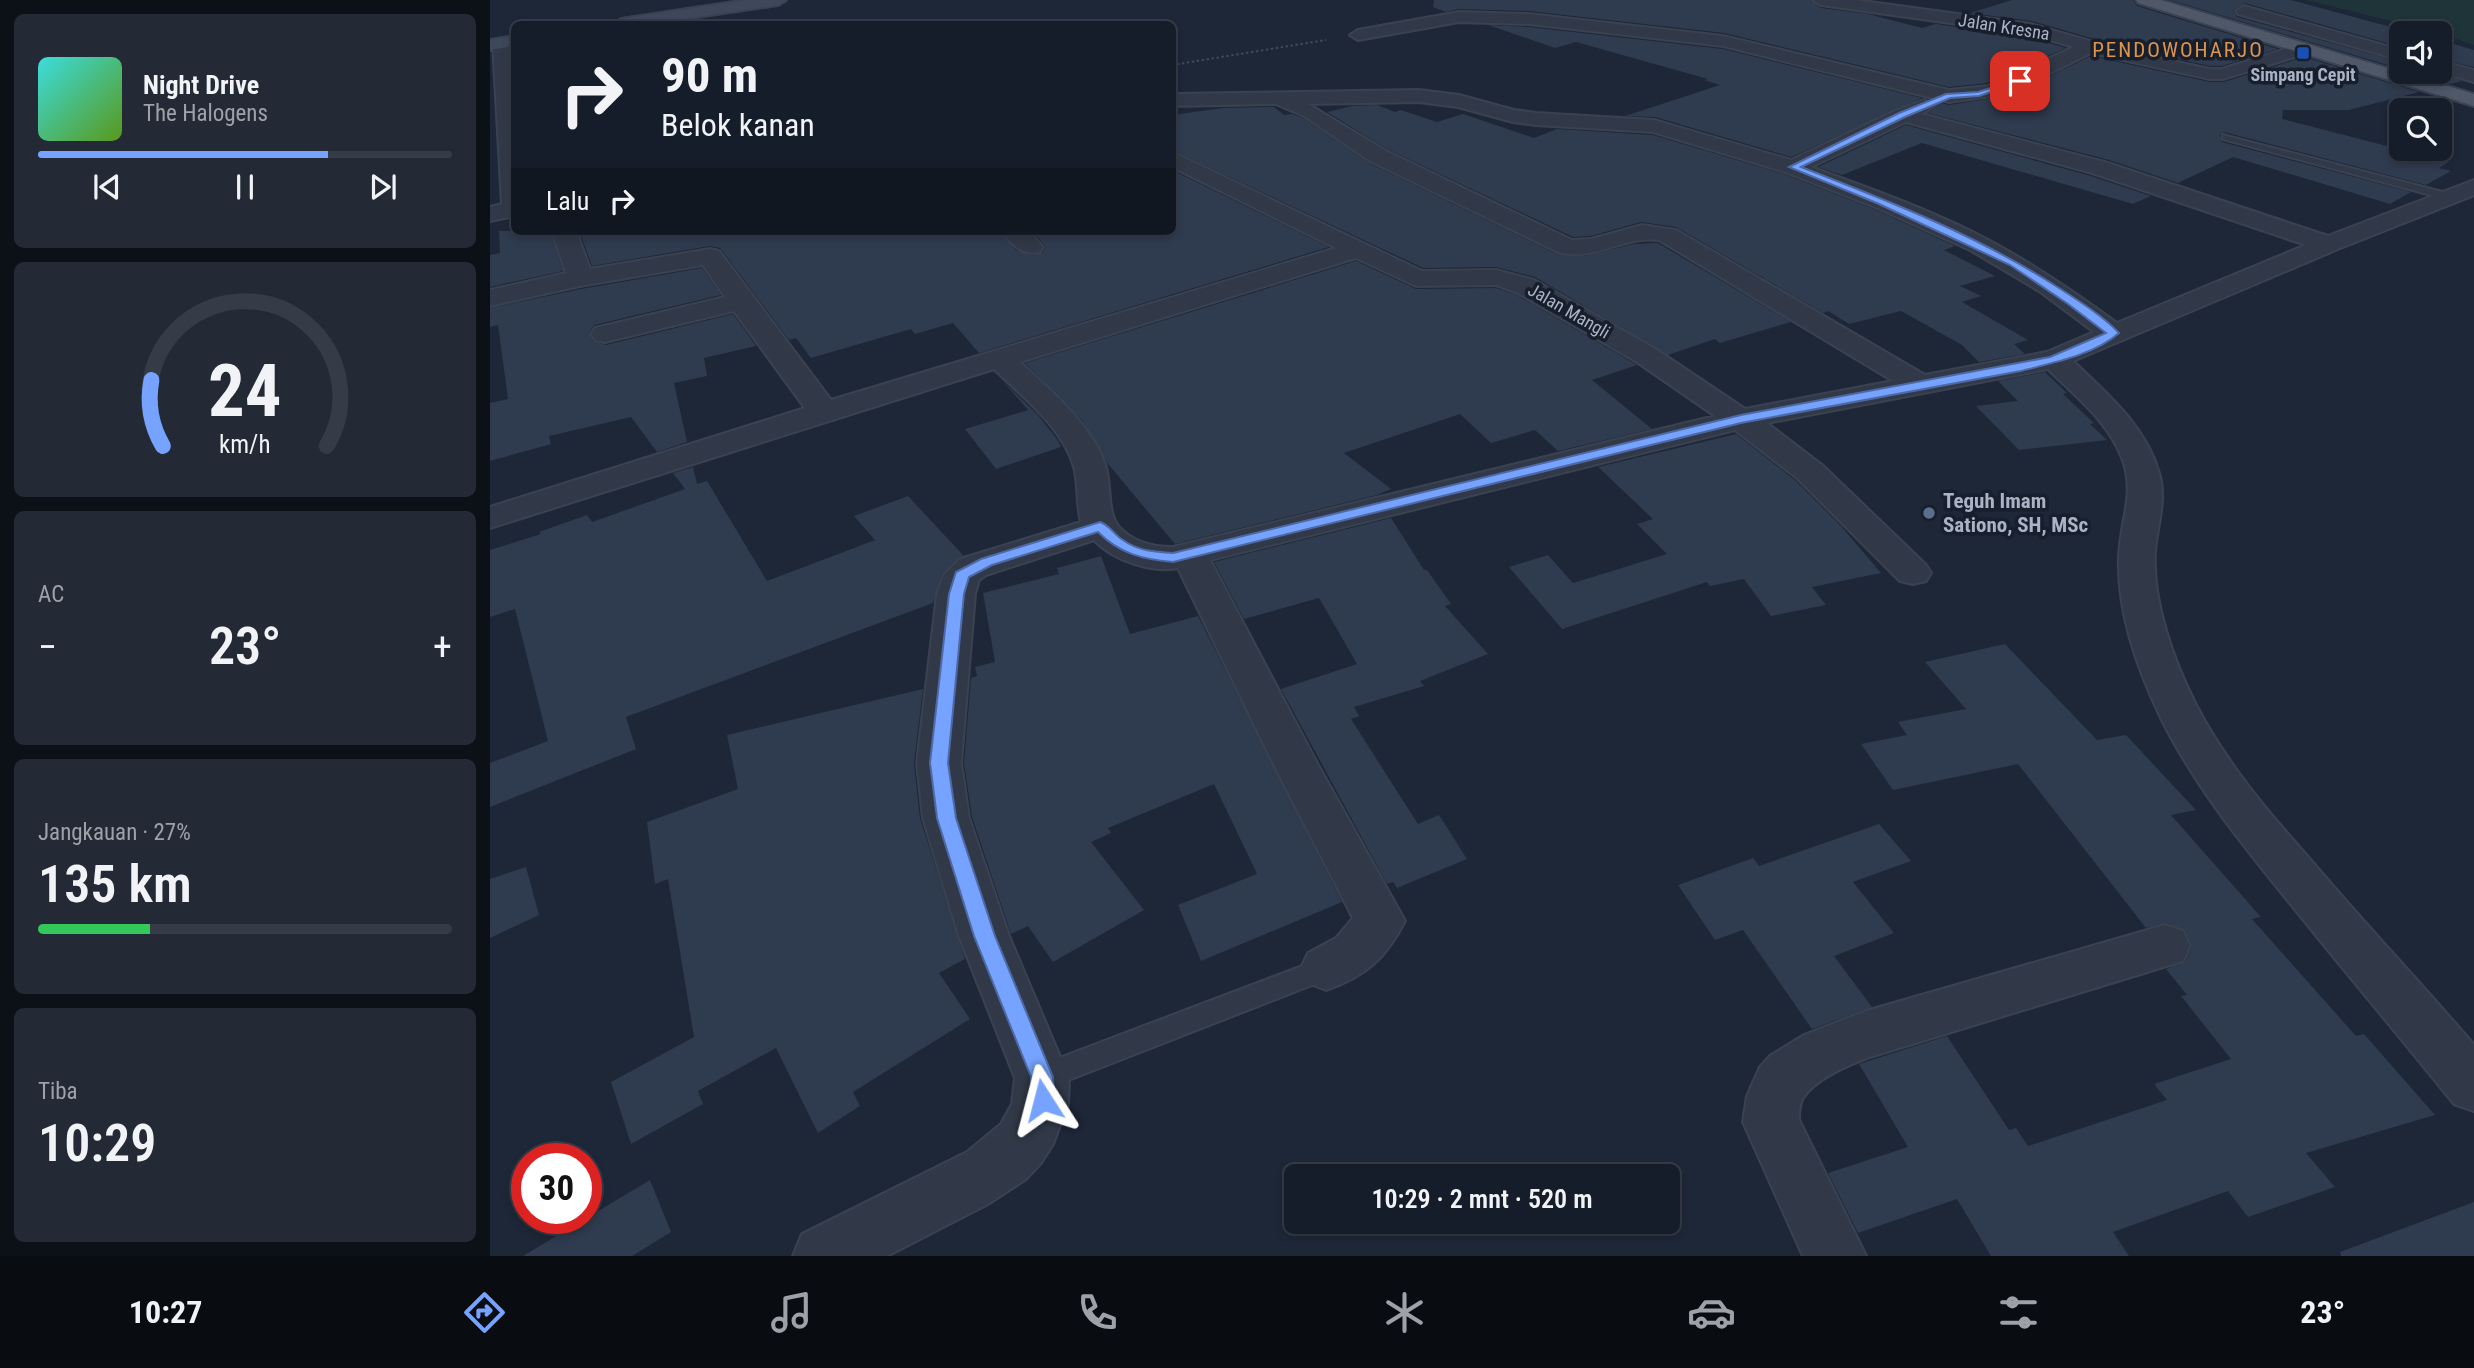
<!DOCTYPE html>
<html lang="id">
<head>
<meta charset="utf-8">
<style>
	body { margin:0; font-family:"Roboto Condensed",sans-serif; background:#232a36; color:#f1f3f6; height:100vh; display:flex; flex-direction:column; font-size:26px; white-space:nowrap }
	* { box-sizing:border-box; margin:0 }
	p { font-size:23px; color:#9ea2a8 }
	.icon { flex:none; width:38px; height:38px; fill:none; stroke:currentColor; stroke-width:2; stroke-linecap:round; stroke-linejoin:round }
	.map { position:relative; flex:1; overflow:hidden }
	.details { display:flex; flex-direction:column; gap:14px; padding:14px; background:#0c1017; width:490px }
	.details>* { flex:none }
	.banner { position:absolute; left:21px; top:21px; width:665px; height:214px; border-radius:10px; box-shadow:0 4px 10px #0003,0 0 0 2px #353b47; background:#161d2a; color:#f1f3f6; overflow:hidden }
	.fabs { position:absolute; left:1899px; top:21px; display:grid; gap:14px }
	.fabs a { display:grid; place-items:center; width:63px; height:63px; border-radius:10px; background:#161d2a; box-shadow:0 4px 10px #0003,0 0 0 2px #353b47; font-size:35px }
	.speed { position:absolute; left:21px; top:1143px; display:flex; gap:14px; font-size:35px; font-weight:700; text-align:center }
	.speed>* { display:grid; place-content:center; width:91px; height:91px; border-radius:50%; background:#161d2a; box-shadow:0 4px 10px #0003,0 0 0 2px #353b47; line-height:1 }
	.speed .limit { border:10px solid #d22; background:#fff; color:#111 }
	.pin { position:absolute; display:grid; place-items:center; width:60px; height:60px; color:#fff; margin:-30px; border-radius:14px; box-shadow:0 4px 10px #0006 }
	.me { position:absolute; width:77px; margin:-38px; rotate:351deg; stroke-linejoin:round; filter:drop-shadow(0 0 5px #0008) }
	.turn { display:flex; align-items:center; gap:24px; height:147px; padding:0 35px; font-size:32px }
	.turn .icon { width:91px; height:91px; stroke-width:2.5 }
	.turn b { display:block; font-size:49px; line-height:60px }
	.then { display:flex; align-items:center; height:66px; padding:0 35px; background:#0003; gap:14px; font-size:26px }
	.big { font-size:52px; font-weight:600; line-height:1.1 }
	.details .card { flex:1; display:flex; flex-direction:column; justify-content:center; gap:10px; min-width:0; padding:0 24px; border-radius:10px; background:#232a36 }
	.details .dial { align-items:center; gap:0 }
	.dial svg { height:182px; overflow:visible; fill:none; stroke:#353b47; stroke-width:7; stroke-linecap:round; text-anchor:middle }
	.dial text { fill:#f1f3f6; stroke:none }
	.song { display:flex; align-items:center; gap:21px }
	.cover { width:84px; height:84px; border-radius:10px; background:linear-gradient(135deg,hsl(180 70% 55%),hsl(90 70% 35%)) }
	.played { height:7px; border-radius:4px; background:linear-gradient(90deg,#76a3ff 70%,#353b47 70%) }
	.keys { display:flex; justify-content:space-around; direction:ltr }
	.heat { display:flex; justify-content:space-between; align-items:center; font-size:38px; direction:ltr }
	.charge { height:10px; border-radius:5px; background:linear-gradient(90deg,#34c759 27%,#353b47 0) }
	.trip { position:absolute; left:794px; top:1164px; width:396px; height:70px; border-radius:10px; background:#161d2a; box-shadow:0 4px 10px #0003,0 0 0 2px #353b47; font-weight:600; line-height:70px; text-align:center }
	.dock { display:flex; height:112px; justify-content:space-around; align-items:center; background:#090c11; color:#9ea2a8 }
	.dock .icon { width:49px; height:49px }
	.dock .selected { color:#76a3ff }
	.dock b { font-size:32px; color:#f1f3f6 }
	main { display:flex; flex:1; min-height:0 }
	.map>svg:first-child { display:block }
	.green { fill:#1f3439 }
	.building { fill:#2f3b4f }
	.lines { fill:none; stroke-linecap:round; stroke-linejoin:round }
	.service-casing { stroke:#3a4251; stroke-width:4 }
	.minor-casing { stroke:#3a4251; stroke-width:4 }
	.secondary-casing { stroke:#3a4251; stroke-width:4 }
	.primary-casing { stroke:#3a4251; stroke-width:4 }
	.path { stroke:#384e51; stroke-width:2; stroke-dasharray:2.5 2.5; stroke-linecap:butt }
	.service { fill:#313948; fill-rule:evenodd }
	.minor { fill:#313948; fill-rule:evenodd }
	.secondary { fill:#3e485b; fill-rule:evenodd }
	.primary { fill:#4e5868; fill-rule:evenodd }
	.route { fill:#76a3ff; stroke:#4d6aa6; stroke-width:2 }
	.transit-dot { fill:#1a4fb4; stroke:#171e2c; stroke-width:2.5 }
	.service-dot { fill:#5c6f8a; stroke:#171e2c; stroke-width:2.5 }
	.labels { text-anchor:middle; stroke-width:7; stroke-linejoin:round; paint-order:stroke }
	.far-street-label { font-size:18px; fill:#aab3c5; stroke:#171e2c }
	.far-poi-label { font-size:18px; font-weight:bold; fill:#aab3c5; stroke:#171e2c }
	.far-quarter-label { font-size:21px; letter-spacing:2px; fill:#dc944e; stroke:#171e2c }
	.poi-label { font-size:21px; font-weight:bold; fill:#aab3c5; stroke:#171e2c; text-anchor:start }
</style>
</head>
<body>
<main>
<section class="details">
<div class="card">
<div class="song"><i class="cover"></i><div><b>Night Drive</b><p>The Halogens</p></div></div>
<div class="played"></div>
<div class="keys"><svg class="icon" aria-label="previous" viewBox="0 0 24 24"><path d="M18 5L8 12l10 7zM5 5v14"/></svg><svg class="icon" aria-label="pause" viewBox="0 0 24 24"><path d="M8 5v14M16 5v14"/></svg><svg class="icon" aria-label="next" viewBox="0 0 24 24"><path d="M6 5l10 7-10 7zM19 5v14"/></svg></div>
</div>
<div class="card dial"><svg viewBox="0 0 100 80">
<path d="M14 69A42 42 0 1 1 86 69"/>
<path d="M14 69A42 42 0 0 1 9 40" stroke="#76a3ff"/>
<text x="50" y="56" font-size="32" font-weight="700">24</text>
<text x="50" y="72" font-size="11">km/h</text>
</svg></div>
<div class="card"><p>AC</p>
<div class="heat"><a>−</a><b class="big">23°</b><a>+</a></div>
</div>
<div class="card"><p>Jangkauan · 27%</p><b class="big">135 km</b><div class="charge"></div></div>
<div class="card"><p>Tiba</p><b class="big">10:29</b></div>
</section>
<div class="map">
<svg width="1984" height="1256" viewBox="0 0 1984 1256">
	<rect width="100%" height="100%" fill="#1d2738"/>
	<path class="green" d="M1816 0H1984V45L1950 33Z"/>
	<path class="building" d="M944 0H1320L1331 8 1378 14 1432 28 1446 24 1538 37 1576 48 1497 83 1459 87 1234 33 1039 11 969 9 956 12 943 7Z
		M1522 0H1643L1647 6 1788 49 1732 66H1720L1632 47 1542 21 1480 13Z
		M1680 0H1801L1923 33H1911V47L1755 3 1743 10 1747 17 1911 62V69Z
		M998 25 1039 27 1233 49 1432 98 1301 157 1165 117 1135 116 1230 85 1214 80 1218 79 1086 42 1065 48Z
		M1950 40 1984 50V67L1950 59Z
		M1601 56 1720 82H1734L1814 57 1929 92 1859 110H1793L1792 119 1959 162 1949 168 1961 171 1936 185 1734 132 1730 135 1732 142 1921 192 1900 204 1743 157 1688 183 1619 160 1438 113 1446 107 1438 100 1459 105 1509 97 1537 87Z
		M1919 72H1947L1972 81 1960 84Z
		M887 105 905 112 911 110 947 122 973 114 1044 138 1067 129 1163 135 1294 174 1384 209 1465 246 1454 250 1505 276 1470 286 1491 296 1472 302 1538 340 1524 344 1535 354 1489 362 1472 345 1411 311 1359 324 1338 311 1333 313 1186 227 1151 222 1101 236 1083 237 897 149 837 112 862 106Z
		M784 107 794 115 802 114 813 118 879 163 1067 254 1095 256 1144 244 1168 243 1301 322 1230 343 1225 339 1178 355 1045 277 1006 267 933 268 682 150V115L733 108Z
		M1416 125 1601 176 1661 196 1643 204 1432 143 1352 175 1328 167Z
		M682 170 839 247 489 353 463 323 425 334 421 329 321 358 306 338 299 340 230 248 220 246 102 266 89 231H509L526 250 544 255 552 253 556 247 542 231H682Z
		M9 231H60L73 271 0 287V255L10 253Z
		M866 261 926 289 1006 288 1025 294 1147 365 1102 380 1162 429 1068 451 1045 430 1001 443 970 414 854 453 901 489 887 495 685 544 618 464 592 420 535 363Z
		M212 268 231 295 104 325 99 333 103 341 116 345 243 314 266 346 214 358 217 376 184 383 197 442 167 452 141 417 59 436 61 444 0 461V403L18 399 8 325 0 327V308L91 289Z
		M1555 372 1577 393 1573 394 1604 423 1600 424 1617 440 1529 450 1486 406 1528 401 1508 381Z
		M513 381 548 415 567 439 571 447 506 469 475 429 538 410Z
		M1246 434 1306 481 1351 526 1391 573 1322 587 1336 605 1281 616 1254 579 1220 586 1217 582 1072 629 1019 567 1058 555 1083 583 1177 554 1147 524 1163 519 1108 467Z
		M203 467 207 484 217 481 277 581 385 540 364 516 418 496 473 555 452 574 443 603 136 717 146 749 0 807V763L58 741 25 609 0 617V550L51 534 49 532 97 515 102 522 195 489 183 473Z
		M901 518 934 570H937L961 604 955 606 998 654 930 681 934 686 864 707 869 716 861 719 928 824 949 815 977 859 907 888 903 882 897 884 791 689 867 664 829 598 754 619 724 562Z
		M611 556 640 634 708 616 852 902 711 961 688 905 767 874 724 784 618 828 621 833 601 842 654 910 563 962 538 926 521 934 482 817 474 763 481 678 487 676 485 667 505 662 493 593 569 574 567 568Z
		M1515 644 1607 740 1636 735 1706 810 1681 815 1771 917 1762 919 1866 1036 1874 1034 1945 1115 1816 1153 1845 1187 1758 1217 1738 1191 1623 1232 1639 1256H1501L1467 1199 1368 1233 1338 1173 1418 1147 1369 1064 1457 1036 1519 1130 1526 1128 1538 1146 1677 1100 1664 1084 1741 1059 1691 996 1697 995 1676 969 1695 962 1702 947 1695 930 1676 923 1656 928 1528 764 1403 790 1371 744 1417 735 1408 722 1476 709 1435 662Z
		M433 689 424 763 430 818 475 959 449 973 480 1019 363 1092 370 1106 328 1133 286 1048 208 1091 213 1104 141 1144 121 1082 204 1037 178 879 165 884 157 822 248 789 237 735Z
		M1389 824 1421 861 1363 882 1404 933 1344 956 1382 1007 1322 1029 1253 930 1225 940 1188 885 1263 858 1269 866Z
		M36 867 49 915 0 938V879Z
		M160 1180 181 1232 142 1256H33Z
		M1984 1202V1256H1851L1850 1252Z"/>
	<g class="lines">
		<g class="service-casing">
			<path id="service" d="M1733 135 1964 195 1966 197 1956 199 1733 139Z
				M836 957 845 960 849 968 845 976 553 1090 543 1086 539 1077 543 1068Z"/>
		</g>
		<g class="minor-casing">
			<path id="minor" d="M1323 0H1365L1541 24 1631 50 1720 69H1732L1815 43 1824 48 1821 52 1733 79H1720L1601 53 1536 85 1508 95 1459 102 1233 46 1039 24 969 22 868 40 860 35 868 30 969 12 1039 14 1233 36 1459 90 1498 86 1584 47 1539 34 1331 5Z
				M1754 6 1911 50V60L1748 14 1746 11Z
				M12 38 21 43 24 86V216L0 221V207L12 204 3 43Z
				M1950 61 1984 70V82L1950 72Z
				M929 90 969 95 1024 110 1046 113 1164 120 1301 160 1405 111 1434 100 1444 106 1432 114 1618 163 1838 236 1984 180V195L1848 249 1583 361C1617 394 1656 426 1669 473 1677 500 1667 525 1665 552 1662 602 1684 661 1706 705 1735 761 1777 811 1819 858 1873 922 1930 982 1984 1045V1111L1964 1104C1911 1038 1856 973 1803 907 1755 848 1706 788 1672 720 1648 671 1627 612 1629 557 1630 521 1646 493 1632 458 1618 421 1585 396 1558 369L1277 423 1332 465 1436 565 1441 573 1436 581 1423 584 1410 581 1308 479 1245 430 720 560 828 765 915 921C895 959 876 976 836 990L818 983 811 968 818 953 846 938 863 918 784 765 688 568C660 573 623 560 604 540L496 575 489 580 485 594 471 763 479 818 519 936 579 1078 578 1104 563 1144 551 1163 536 1179 498 1204 397 1256H303L312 1234 477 1152 511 1124 522 1104 525 1078 469 936 433 818 427 763 447 594 454 575 470 559 591 522C586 504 589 485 584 467 573 428 532 396 504 369L0 528V507L315 408 244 311 115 342 105 340 101 334 105 328 235 297 213 265 90 286 0 306V290L76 273 62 231H86L100 269 220 249 229 251 341 400 846 248 682 167V152L932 271 1006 270 1044 280 1167 350 1255 409 1403 381 1169 240C1134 235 1106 262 1068 252L880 161 814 116 786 104 682 106V94ZM929 102 968 107 1023 122 1046 125 1163 132 1295 172 1385 207 1480 250 1549 291 1604 332 1557 352 1435 375 1186 230 1152 225 1101 239 1082 240 896 151 818 104ZM1416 122 1602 173 1816 245 1627 323C1586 293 1545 265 1500 241 1444 211 1381 189 1321 167ZM866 258 926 286 1006 285 1026 292 1147 362 1225 416 683 547C663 547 643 542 629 527 616 511 622 483 615 464 601 424 560 390 530 362Z
				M512 231H538L553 247 550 252C533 256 521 245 512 231Z
				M1675 925 1693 931 1700 946 1693 961 1380 1057C1359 1065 1326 1078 1313 1098 1309 1104 1309 1113 1309 1120L1376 1256H1313L1253 1122 1257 1096 1270 1067 1280 1056 1314 1035 1376 1011Z"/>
		</g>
		<g class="secondary-casing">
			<path id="secondary" d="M257 0H296L288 5 160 24H123L131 19Z
				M24 36V46L0 50V40Z"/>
		</g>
		<g class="primary-casing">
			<path id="primary" d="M1646 0H1671L1984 94V106L1648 3Z"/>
		</g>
		<path class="path" d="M682 65 836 40"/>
		<use href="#service" class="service"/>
		<use href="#minor" class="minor"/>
		<use href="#secondary" class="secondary"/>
		<use href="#primary" class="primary"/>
	</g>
	<path class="route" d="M1530 79 1532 82 1489 96 1460 98 1415 117 1311 167C1399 201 1489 236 1569 288 1589 301 1613 316 1629 333 1604 355 1562 363 1531 371L1251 423 683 562C652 559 630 554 608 532L502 565 479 577 474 594 458 763 466 818 505 936 563 1077 564 1100 561 1108 553 1111 545 1108 541 1100V1077L484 936 447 818 440 763 459 594 466 572 491 559 610 522C620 525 624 535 633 540 648 551 665 552 683 553L1251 415 1560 357 1616 333 1578 304 1520 265 1389 204 1299 167 1409 113 1456 94 1488 92Z"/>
	<rect class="transit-dot" x="1806" y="46" width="14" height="14" rx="3.5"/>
	<circle class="service-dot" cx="1439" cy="513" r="7"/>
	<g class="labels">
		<g class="far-street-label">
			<text transform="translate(1514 27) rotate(9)" y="6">Jalan Kresna</text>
			<text transform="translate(1079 311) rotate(30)" y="6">Jalan Mangli</text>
		</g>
		<g class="far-poi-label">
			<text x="1813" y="81">Simpang Cepit</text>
		</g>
		<g class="far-quarter-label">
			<text x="1688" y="57">PENDOWOHARJO</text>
		</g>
		<g class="poi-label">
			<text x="1453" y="508">Teguh Imam<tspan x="1453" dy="24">Sationo, SH, MSc</tspan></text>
		</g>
	</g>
</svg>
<div class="fabs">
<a><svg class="icon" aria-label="sound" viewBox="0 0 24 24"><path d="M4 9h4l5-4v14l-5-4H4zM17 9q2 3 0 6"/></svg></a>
<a><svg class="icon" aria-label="search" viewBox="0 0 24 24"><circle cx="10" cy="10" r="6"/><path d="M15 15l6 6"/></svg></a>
</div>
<div class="speed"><div class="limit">30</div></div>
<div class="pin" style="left:1530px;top:81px;background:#d93025"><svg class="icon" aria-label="arrive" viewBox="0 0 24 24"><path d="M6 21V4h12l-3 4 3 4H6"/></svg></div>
<svg class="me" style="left:553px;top:1100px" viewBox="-20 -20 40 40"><path d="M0-17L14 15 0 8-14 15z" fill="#76a3ff" stroke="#fff" stroke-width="4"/></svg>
<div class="trip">10:29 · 2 mnt · 520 m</div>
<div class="banner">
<div class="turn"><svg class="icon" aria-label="right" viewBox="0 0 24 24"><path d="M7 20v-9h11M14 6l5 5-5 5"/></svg><div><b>90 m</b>Belok kanan</div></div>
<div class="then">Lalu<svg class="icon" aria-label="right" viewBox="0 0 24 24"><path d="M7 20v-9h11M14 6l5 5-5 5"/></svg></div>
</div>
</div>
</main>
<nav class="dock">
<b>10:27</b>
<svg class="icon selected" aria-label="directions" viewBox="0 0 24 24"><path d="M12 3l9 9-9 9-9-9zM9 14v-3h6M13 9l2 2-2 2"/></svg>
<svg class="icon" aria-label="music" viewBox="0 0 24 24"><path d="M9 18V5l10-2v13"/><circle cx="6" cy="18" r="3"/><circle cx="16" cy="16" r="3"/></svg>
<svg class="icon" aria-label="phone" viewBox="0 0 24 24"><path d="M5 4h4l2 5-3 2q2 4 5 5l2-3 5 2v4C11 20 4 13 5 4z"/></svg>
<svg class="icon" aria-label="climate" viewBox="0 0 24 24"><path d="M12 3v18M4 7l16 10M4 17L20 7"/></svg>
<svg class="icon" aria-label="car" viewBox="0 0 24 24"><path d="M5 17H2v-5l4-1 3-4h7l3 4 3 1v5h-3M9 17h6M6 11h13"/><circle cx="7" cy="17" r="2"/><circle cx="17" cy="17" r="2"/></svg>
<svg class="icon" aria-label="filters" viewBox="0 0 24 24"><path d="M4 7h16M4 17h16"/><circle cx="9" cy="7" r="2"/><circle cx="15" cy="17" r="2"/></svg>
<b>23°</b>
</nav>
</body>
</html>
